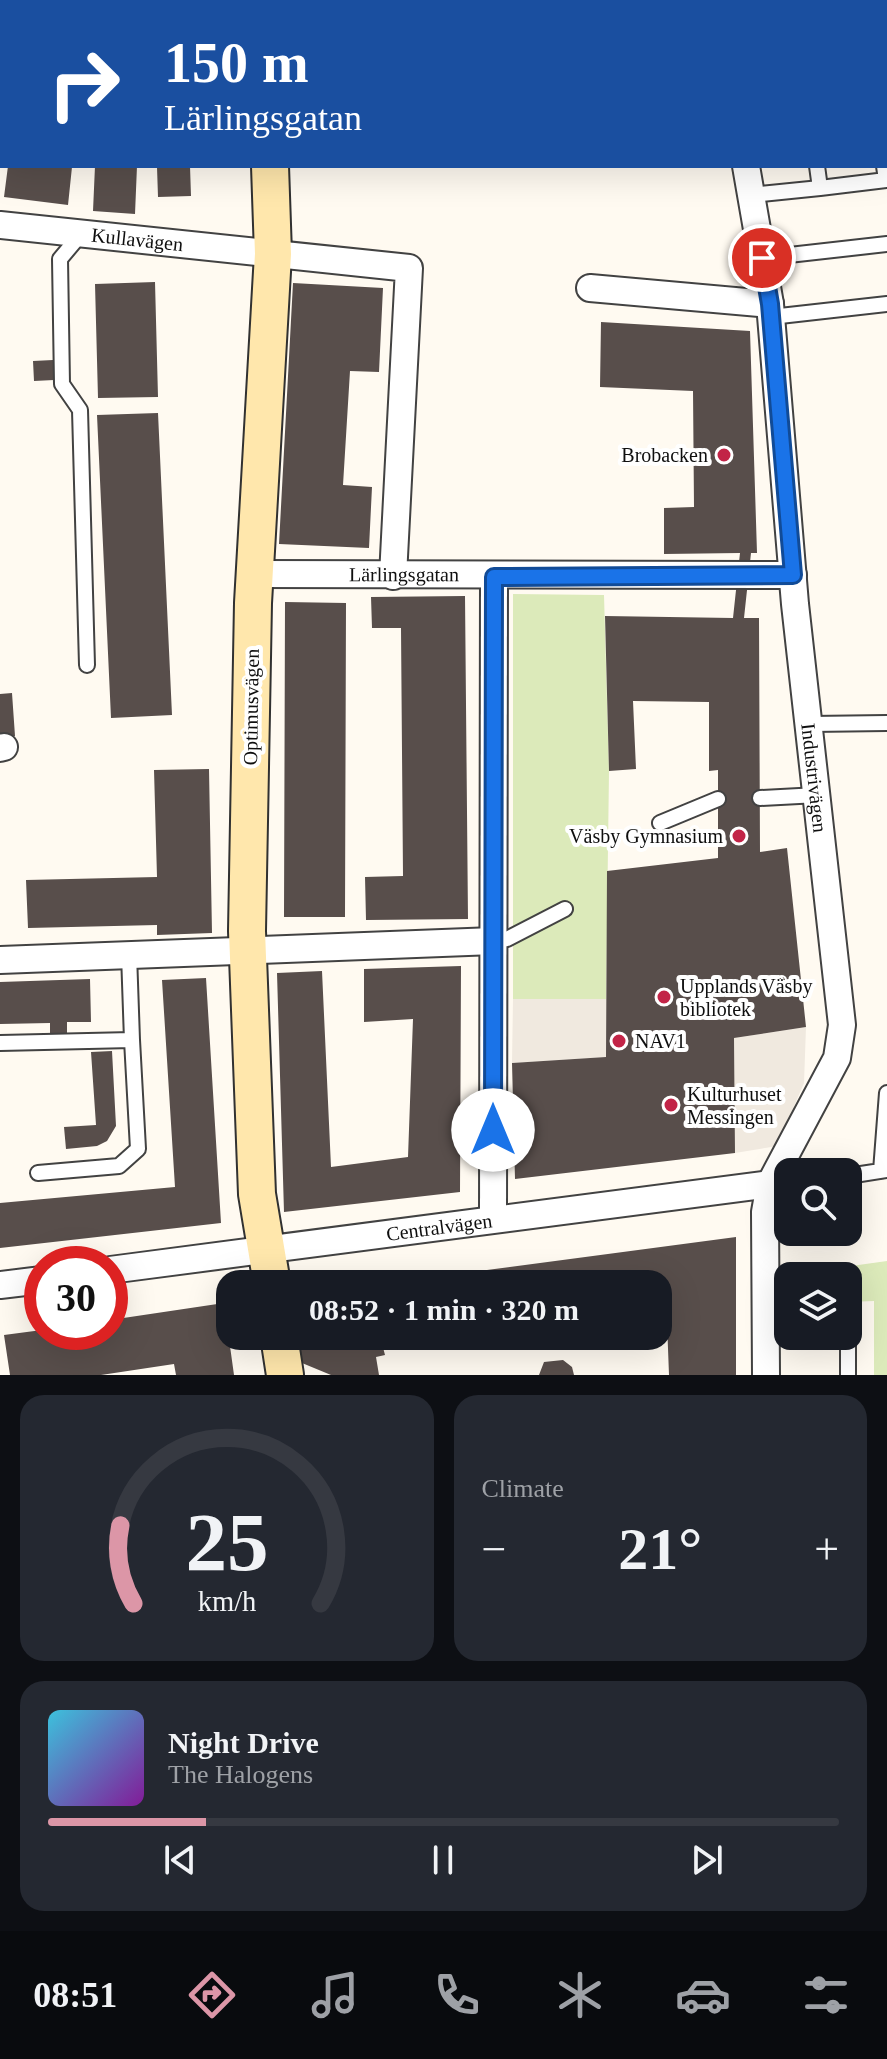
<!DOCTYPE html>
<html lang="en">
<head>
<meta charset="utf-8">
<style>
	body { margin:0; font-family:"Times New Roman",serif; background:#242831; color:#f1f3f6; height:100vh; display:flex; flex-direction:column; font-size:30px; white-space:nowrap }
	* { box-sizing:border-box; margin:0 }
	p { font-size:26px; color:#9ea1a6 }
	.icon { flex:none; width:44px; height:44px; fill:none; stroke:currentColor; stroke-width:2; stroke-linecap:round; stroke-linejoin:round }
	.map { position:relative; height:1375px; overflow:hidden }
	.details { display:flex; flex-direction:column; gap:20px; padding:20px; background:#0d0f14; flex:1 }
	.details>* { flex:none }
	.guide { position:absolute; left:0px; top:0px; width:888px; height:168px; box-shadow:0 8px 32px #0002; background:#1a4fa0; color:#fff; overflow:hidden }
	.buttons { position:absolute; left:774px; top:1158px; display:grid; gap:16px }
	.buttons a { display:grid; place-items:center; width:88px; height:88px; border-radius:16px; background:#171b24; box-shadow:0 8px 32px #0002; font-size:40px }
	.speed { position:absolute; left:24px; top:1246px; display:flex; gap:16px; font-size:40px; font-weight:700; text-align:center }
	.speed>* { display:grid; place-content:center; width:104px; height:104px; border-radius:50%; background:#171b24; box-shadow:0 8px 32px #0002; line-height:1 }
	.speed .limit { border:12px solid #d22; background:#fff; color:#111 }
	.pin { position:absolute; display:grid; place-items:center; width:68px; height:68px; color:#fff; margin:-34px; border:4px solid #fff; border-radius:50%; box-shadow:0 2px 8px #0007 }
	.me { position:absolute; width:88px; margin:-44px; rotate:0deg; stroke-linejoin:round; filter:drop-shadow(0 0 6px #0008) }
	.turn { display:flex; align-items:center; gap:28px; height:168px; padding:0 32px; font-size:36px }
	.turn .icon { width:104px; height:104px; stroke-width:2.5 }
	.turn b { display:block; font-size:56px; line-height:68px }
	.big { font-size:60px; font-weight:700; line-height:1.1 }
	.details .widget { flex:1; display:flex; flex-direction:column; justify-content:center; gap:12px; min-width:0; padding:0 28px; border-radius:24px; background:#242831 }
	.details .dial { align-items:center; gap:0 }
	.dial svg { height:208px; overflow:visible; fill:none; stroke:#363941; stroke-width:7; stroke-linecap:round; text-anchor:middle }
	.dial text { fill:#f1f3f6; stroke:none }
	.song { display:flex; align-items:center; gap:24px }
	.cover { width:96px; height:96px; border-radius:12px; background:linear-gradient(135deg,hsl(190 70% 55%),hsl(290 70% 35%)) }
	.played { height:8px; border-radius:4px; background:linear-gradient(90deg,#dc96a7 20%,#363941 20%) }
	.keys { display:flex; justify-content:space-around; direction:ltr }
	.heat { display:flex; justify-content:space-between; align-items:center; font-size:44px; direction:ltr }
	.details .tiles { flex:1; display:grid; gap:20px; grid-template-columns:1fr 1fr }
	.widget:last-child { grid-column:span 2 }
	.trip { position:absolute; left:216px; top:1270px; width:456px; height:80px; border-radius:24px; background:#171b24; box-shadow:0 8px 32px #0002; font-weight:700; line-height:80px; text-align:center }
	.dock { display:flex; height:128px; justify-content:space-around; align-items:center; background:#090b0e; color:#9ea1a6 }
	.dock .icon { width:56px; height:56px }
	.dock .selected { color:#dc96a7 }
	.dock b { font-size:36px; color:#f1f3f6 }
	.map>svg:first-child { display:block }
	.green { fill:#dceaba }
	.plaza { fill:#f0e9df }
	.building { fill:#584e4b }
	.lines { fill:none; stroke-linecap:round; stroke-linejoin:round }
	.lane-casing { stroke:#424242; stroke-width:18 }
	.street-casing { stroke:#424242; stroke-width:30 }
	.secondary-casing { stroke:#313131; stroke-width:40 }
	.lane { stroke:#fff; stroke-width:14 }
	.street { stroke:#fff; stroke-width:26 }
	.secondary { stroke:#ffe7ac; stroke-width:36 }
	.route-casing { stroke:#114b97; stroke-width:20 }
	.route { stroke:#1a73e8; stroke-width:14 }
	.poi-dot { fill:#c22447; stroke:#fff; stroke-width:3 }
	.labels { text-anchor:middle; stroke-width:8; stroke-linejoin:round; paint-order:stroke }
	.street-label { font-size:20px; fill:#0f0f0f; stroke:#fff }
	.poi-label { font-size:20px; fill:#0f0f0f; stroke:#fff; text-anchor:start }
</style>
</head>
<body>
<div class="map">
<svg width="887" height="1375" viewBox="0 0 887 1375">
	<rect width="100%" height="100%" fill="#fffaf1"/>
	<path class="green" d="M513 594 604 595 609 771 606 999H513Z
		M887 1261V1375H874V1301L848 1302V1276L794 1274Z"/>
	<path class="plaza" d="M513 999H606V1057L512 1063Z
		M806 1027 804 1083 777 1146 735 1153 734 1038Z"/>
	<path class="building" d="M8 166 72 167 68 205 4 197Z
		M95 166H137L135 214 93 211Z
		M190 166 191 196 158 197 157 167Z
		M155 282 158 397 98 398 95 284Z
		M293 283 383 288 379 372 350 371 343 485 372 487 369 548 279 544Z
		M601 322 750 331 757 553H751L744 618H759L760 852 787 848 806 1027 734 1038 735 1153 515 1179 512 1063 606 1057 607 871 718 858V770L709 771V702L633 701 636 769 609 771 605 616 733 618 740 553 664 554V508L694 507 693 391 600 387Z
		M53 360 54 380 34 381 33 361Z
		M158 413 172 715 111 718 97 415Z
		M465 596 468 919 366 920 365 877 403 876 401 628H372L371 597Z
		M285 602 346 603 345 917H284Z
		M12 693 15 736 0 738V694Z
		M209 769 212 933 157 935V925L28 928 26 880 157 877 154 770Z
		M461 966 460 1192 284 1212 277 973 322 971 331 1167 408 1157 413 1019 364 1022V969Z
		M206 978 221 1223 0 1248V1203L175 1187 162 980Z
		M90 979 91 1022H67V1035H50V1023L0 1024V982Z
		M112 1051 116 1126 107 1141 97 1146 66 1149 64 1127 96 1125 91 1052Z
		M736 1237V1375H669L667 1322 658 1315V1284H381Z
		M224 1303 234 1375H176L174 1364 101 1375H10L4 1335 42 1330 110 1332V1320Z
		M298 1336H380L385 1355 376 1357 379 1375H331L302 1363Z
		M563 1360 572 1367 574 1375H539L544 1362Z"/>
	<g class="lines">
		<g class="lane-casing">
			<path id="lane" d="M535 0V2
				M795 0V2
				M863 0 864 2
				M817 166 820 188 886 180 884 166
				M751 195 820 188
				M81 234 60 259 62 384 80 410 87 665
				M762 258 887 244
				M771 317 887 304
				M811 724 887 723
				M760 798 818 795
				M660 823 718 799
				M494 941 507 939 565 909
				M129 954 132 1040
				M0 1043 132 1040 138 1149 119 1166 38 1173
				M881 1171 887 1093
				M848 1176 887 1170
				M848 1317V1375
				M766 1318H788"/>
		</g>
		<g class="street-casing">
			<g id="street">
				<path d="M717 0V2"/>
				<path id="s1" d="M746 166 770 304 795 604 842 1025 837 1058 770 1184 765 1212 766 1375"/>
				<path id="s2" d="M0 225 409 268 393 576"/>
				<path d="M590 288 770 304"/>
				<path id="s3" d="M256 574 793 575"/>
				<path d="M0 748 4 747"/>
				<path d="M0 960 494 941"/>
				<path d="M493 1218 494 577"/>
				<path id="s4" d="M110 1270 770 1184"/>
				<path d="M0 1285 42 1280"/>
			</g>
		</g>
		<g class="secondary-casing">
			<path id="secondary" d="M262 0V2
				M270 166 273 254 253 603 247 931 257 1194 272 1284
				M279 1336 285 1375"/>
		</g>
		<use href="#lane" class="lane"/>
		<use href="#street" class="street"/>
		<use href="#secondary" class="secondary"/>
	</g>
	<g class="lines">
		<g class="route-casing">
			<path id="route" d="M493 1130 494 577 793 575 770 304 762 258"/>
		</g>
		<use href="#route" class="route"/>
	</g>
	<g class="poi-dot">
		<circle cx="724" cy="455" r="8"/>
		<circle cx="739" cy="836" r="8"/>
		<circle cx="664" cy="997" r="8"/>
		<circle cx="619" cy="1041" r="8"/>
		<circle cx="671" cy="1105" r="8"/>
	</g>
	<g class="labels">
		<g class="street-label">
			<text dy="7" stroke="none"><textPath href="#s2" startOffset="138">Kullavägen</textPath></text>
			<text dy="7" stroke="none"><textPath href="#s3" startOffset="148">Lärlingsgatan</textPath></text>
			<text transform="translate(251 707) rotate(-89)" y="7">Optimusvägen</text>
			<text dy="7" stroke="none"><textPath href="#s1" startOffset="616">Industrivägen</textPath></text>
			<text dy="7" stroke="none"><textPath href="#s4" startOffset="332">Centralvägen</textPath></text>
		</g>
		<g class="poi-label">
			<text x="708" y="462" text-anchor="end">Brobacken</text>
			<text x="723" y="843" text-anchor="end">Väsby Gymnasium</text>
			<text x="680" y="993">Upplands Väsby<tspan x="680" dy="23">bibliotek</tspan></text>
			<text x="635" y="1048">NAV1</text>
			<text x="687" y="1101">Kulturhuset<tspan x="687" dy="23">Messingen</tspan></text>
		</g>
	</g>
</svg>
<div class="buttons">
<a><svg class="icon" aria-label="search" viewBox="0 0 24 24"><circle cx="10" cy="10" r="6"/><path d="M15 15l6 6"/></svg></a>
<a><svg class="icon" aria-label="layers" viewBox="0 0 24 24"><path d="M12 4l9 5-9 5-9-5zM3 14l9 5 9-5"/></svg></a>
</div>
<div class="speed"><div class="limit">30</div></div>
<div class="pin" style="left:762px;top:258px;background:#d93025"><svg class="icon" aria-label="arrive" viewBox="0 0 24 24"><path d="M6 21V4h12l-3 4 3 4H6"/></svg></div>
<svg class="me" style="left:493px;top:1130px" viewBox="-20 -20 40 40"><circle r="19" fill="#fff"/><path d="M0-13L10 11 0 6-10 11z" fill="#1a73e8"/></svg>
<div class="trip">08:52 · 1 min · 320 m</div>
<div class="guide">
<div class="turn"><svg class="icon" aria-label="right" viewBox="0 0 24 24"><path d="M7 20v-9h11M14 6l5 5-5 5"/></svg><div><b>150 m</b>Lärlingsgatan</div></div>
</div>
</div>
<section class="details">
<div class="tiles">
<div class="widget dial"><svg viewBox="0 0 100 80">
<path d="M14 69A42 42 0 1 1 86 69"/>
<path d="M14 69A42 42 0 0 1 9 39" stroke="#dc96a7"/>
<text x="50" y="56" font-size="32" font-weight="700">25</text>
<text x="50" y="72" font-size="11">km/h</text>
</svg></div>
<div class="widget"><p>Climate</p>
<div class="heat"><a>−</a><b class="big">21°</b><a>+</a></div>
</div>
<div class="widget">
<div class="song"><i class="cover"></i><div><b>Night Drive</b><p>The Halogens</p></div></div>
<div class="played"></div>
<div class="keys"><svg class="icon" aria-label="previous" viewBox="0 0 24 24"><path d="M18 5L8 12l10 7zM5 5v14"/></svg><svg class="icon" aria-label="pause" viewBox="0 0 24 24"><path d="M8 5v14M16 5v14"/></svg><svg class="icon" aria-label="next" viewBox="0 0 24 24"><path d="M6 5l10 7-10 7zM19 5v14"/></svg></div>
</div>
</div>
</section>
<nav class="dock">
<b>08:51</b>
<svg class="icon selected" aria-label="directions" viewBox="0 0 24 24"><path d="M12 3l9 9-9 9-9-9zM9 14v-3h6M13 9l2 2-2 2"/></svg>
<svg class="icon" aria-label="music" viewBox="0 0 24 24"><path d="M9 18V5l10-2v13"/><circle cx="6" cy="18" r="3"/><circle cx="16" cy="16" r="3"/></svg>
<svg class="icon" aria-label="phone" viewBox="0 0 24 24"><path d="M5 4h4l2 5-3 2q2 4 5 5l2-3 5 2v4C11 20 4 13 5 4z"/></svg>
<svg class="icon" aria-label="climate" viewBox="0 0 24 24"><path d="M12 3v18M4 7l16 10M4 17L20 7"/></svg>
<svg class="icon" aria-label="car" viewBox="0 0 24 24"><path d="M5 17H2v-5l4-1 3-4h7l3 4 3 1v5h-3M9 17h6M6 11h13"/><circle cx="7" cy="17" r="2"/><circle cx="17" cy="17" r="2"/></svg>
<svg class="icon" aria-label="filters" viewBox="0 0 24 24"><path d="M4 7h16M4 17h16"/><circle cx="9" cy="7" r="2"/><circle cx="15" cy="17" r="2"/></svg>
</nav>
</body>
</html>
